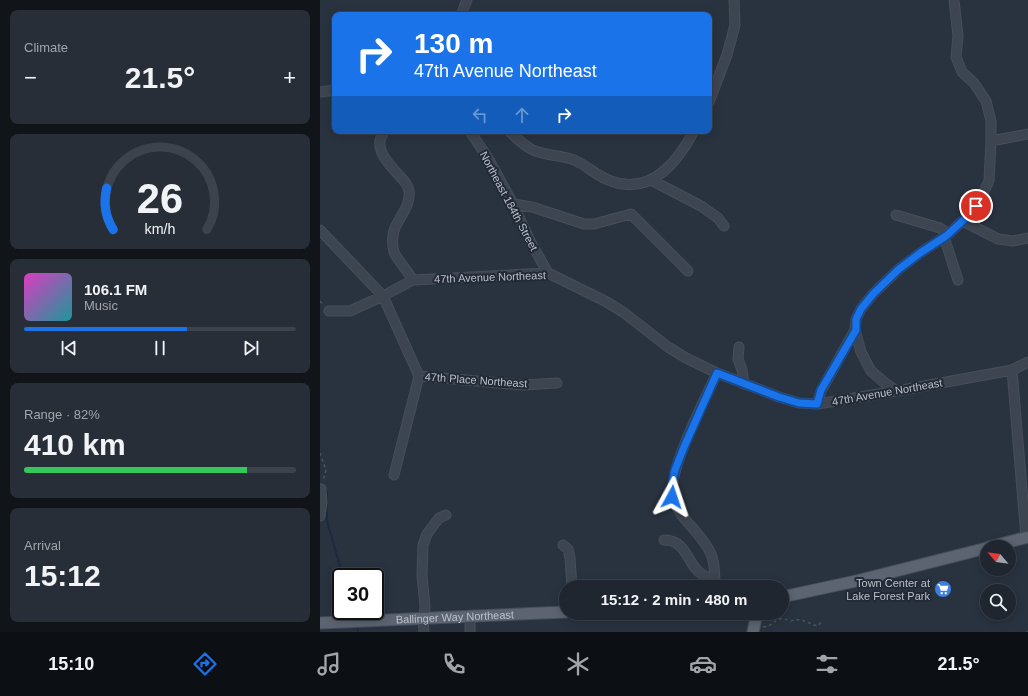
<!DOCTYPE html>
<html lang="en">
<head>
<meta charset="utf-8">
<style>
	body { margin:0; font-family:Helvetica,sans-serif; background:#272e38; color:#f1f3f6; height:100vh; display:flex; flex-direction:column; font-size:15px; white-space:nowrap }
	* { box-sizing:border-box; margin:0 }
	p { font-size:13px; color:#a1a5ab }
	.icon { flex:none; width:22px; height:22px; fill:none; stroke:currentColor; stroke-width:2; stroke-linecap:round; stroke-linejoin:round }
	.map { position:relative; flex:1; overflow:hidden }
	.sheet { display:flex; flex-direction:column; gap:10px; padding:10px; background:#11151a; width:320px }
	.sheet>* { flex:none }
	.banner { position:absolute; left:12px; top:12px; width:380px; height:122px; border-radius:8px; box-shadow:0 2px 10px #0003,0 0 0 1px #3c434c; background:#1a73e8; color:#fff; overflow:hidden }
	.needle { width:26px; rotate:299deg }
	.fabs { position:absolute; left:660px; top:540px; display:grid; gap:8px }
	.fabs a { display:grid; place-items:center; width:36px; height:36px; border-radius:50%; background:#1f2630; box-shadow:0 2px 10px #0003,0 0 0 1px #3c434c; font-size:20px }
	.speed { position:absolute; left:12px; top:568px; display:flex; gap:8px; font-size:20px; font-weight:700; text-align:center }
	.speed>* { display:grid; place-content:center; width:52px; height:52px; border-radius:50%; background:#1f2630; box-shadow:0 2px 10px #0003,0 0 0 1px #3c434c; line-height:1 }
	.speed .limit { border:2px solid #111; border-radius:6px; background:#fff; color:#111 }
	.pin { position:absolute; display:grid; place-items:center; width:34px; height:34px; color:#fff; margin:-17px; border:2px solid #fff; border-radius:50%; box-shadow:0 1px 4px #0007 }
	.me { position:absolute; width:44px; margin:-22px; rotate:5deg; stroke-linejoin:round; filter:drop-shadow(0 0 3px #0008) }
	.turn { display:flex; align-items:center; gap:14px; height:84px; padding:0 16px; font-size:18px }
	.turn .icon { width:52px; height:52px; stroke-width:2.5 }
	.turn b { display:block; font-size:28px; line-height:34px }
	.lanes { display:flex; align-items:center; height:38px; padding:0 16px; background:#0003; justify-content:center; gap:20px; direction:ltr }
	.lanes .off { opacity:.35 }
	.big { font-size:30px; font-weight:800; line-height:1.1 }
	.sheet .card { flex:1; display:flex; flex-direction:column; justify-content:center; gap:6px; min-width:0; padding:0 14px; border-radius:8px; background:#272e38 }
	.sheet .dial { align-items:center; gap:0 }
	.dial svg { height:104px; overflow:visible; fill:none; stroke:#3c434c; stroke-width:7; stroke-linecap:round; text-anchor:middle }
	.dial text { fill:#f1f3f6; stroke:none }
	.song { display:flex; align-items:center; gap:12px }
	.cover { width:48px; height:48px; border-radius:6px; background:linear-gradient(135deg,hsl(310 70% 55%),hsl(180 70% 35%)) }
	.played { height:4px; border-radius:2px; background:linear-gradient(90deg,#1a73e8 60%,#3c434c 60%) }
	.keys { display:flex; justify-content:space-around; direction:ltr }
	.heat { display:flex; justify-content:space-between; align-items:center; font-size:22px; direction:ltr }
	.charge { height:6px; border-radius:3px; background:linear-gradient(90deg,#34c759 82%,#3c434c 0) }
	.trip { position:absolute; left:239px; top:580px; width:230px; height:40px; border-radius:20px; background:#1f2630; box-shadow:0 2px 10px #0003,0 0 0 1px #3c434c; font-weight:800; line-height:40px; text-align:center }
	.dock { display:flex; height:64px; justify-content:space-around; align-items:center; background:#0c0f13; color:#a1a5ab }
	.dock .icon { width:28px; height:28px }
	.dock .on { color:#1a73e8 }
	.dock b { font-size:18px; color:#f1f3f6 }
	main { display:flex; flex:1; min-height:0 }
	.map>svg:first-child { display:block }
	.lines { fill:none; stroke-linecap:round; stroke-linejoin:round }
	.stream { stroke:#1c2a3e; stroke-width:2 }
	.minor-casing { stroke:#474e5a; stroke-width:11 }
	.major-casing { stroke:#474e5a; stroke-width:13 }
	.path { stroke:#445759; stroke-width:1.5; stroke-dasharray:3 3; stroke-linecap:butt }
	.minor { stroke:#3d4550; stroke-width:9 }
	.major { stroke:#5b6470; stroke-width:11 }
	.route-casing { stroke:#114b97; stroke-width:10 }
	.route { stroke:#1a73e8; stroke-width:7 }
	.labels { text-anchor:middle; stroke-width:4; stroke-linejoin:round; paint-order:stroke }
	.street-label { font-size:11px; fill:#bac0ca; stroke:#222a36 }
	.poi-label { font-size:11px; fill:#bac0ca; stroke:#222a36; text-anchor:end }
</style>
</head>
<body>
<main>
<section class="sheet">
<div class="card"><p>Climate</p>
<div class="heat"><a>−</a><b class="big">21.5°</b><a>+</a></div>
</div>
<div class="card dial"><svg viewBox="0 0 100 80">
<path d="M14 69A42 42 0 1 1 86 69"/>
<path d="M14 69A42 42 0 0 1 9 37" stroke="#1a73e8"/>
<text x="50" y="56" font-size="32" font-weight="700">26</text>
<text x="50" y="72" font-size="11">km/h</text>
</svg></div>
<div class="card">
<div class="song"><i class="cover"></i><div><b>106.1 FM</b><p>Music</p></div></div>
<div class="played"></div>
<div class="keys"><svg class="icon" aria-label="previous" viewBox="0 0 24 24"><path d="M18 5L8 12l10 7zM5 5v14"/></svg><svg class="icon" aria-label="pause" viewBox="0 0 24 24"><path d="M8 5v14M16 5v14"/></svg><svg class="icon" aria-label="next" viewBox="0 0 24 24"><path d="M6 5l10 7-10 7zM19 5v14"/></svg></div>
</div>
<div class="card"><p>Range · 82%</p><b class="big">410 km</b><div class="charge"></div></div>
<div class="card"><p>Arrival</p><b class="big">15:12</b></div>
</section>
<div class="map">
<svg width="708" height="632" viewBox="0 0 708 632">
	<rect width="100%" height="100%" fill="#293340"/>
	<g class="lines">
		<path class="stream" d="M7 491V521L23 577
			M33 611 35 618
			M37 626 38 632"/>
		<g class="minor-casing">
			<path id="minor" d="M141 15 147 0
				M0 92 15 90
				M389 102 407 55 410 44 415 25 414 0
				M64 131C63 134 61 137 60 140 58 152 68 163 76 172 81 178 88 183 89 191 91 205 80 216 75 228 72 234 72 245 74 252 76 258 89 273 93 280
				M150 131 169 160 193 204 210 241 228 273
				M189 131C196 138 204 146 213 150 226 156 241 155 254 160 266 165 275 174 286 179 328 198 356 165 374 131
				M671 141 708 134
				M331 180 381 206 398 218 404 226
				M193 204 212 207 264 224H274L311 214 368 271
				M576 215 620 228 628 234
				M643 221 678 239 693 241 708 238
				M0 230 63 296 99 376
				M624 237 638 280
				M9 311H30L63 296 93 280 228 273 285 301 303 312 348 347 366 358 397 373 459 397 479 403 497 404 577 391 692 370 708 362
				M419 347 418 359 422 370 424 384
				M692 370 706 537
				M577 391 565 383 551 371 541 352 535 330 536 319 541 309 553 294 579 269 600 253 626 236 647 217 660 200 669 181 671 141V121L666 101 654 83 642 72 636 57 638 36 634 0
				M497 404 501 391 535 330
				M74 475 99 376 203 385 237 383
				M0 516 2 503 1 489
				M344 540C368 540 367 566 383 575 386 577 392 578 395 579
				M243 545 248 549 250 558 252 587
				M395 587C395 577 395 563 391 554 382 533 360 520 353 499 345 476 386 397 397 373
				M150 616V632
				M103 618 104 632
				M104 618 105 606 102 576 103 545 107 534 119 518 126 515"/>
		</g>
		<g class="major-casing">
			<g id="major">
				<path d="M669 547 708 537"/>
				<path d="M462 597 536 581 667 548"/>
				<path id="s1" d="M0 623 246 612"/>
				<path d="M433 632 437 613"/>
			</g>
		</g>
		<path class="path" d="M0 301 4 306
			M0 453 6 470 3 481
			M443 627C457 626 453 614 471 621 480 617 488 623 497 626L499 625 501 622
			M707 632 708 631"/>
		<use href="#minor" class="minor"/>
		<use href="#major" class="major"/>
	</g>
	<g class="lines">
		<g class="route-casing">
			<path id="route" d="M352 497V484L355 470 364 447 397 373 459 397 479 403 497 404 501 390 536 330V319L541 309 553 294 579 269 600 253 626 236 647 217 656 206"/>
		</g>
		<use href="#route" class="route"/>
	</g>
	<defs>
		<g id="supermarket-disc" transform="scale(0.9)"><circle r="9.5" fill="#3f7fe0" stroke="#222a36"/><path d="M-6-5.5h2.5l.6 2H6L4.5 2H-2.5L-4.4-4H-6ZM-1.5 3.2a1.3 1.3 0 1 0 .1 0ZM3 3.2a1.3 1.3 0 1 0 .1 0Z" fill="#fff"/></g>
	</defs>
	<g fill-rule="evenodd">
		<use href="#supermarket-disc" x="623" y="589"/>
	</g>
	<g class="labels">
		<g class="street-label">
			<text transform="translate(189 201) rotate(62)" y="4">Northeast 184th Street</text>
			<text transform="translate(170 277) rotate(-2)" y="4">47th Avenue Northeast</text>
			<text transform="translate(156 380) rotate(4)" y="4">47th Place Northeast</text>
			<text transform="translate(567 392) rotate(-10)" y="4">47th Avenue Northeast</text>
			<text dy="4" stroke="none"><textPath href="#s1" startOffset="135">Ballinger Way Northeast</textPath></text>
		</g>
		<g class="poi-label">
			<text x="610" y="587">Town Center at<tspan x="610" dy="13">Lake Forest Park</tspan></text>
		</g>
	</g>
</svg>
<div class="fabs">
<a><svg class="needle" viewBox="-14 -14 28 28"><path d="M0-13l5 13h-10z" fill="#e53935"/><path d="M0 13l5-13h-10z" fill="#a1a5ab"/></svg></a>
<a><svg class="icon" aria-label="search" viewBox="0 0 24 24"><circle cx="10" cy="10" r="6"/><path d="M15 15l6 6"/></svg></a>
</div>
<div class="speed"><div class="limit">30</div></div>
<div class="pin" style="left:656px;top:206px;background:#d93025"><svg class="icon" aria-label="arrive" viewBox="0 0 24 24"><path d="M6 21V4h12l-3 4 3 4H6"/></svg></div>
<svg class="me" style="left:352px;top:497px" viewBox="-20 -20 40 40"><path d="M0-17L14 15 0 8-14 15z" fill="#1a73e8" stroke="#fff" stroke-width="4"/></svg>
<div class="trip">15:12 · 2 min · 480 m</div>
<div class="banner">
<div class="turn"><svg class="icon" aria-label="right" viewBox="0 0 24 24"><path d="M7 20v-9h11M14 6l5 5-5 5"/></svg><div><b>130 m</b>47th Avenue Northeast</div></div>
<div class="lanes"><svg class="icon off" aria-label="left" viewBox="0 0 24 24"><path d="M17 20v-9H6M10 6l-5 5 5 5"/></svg><svg class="icon off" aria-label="ahead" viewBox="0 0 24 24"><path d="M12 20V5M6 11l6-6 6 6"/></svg><svg class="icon" aria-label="right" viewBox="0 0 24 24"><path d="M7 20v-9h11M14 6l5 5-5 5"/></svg></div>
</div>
</div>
</main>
<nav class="dock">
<b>15:10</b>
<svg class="icon on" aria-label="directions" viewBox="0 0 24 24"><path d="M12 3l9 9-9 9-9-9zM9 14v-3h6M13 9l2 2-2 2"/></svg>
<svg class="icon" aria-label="music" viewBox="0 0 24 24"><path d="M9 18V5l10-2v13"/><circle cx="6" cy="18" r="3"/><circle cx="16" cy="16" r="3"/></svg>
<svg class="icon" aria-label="phone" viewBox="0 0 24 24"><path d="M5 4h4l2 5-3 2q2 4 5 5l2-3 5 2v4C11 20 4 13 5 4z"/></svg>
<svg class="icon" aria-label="climate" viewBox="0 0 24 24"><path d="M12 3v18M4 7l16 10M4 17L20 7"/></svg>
<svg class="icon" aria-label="car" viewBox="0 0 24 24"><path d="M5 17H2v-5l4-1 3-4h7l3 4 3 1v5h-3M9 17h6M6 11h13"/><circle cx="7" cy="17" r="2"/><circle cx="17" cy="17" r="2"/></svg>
<svg class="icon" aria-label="filters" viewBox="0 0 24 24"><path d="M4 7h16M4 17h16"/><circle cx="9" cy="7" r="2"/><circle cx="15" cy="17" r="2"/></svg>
<b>21.5°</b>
</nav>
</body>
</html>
